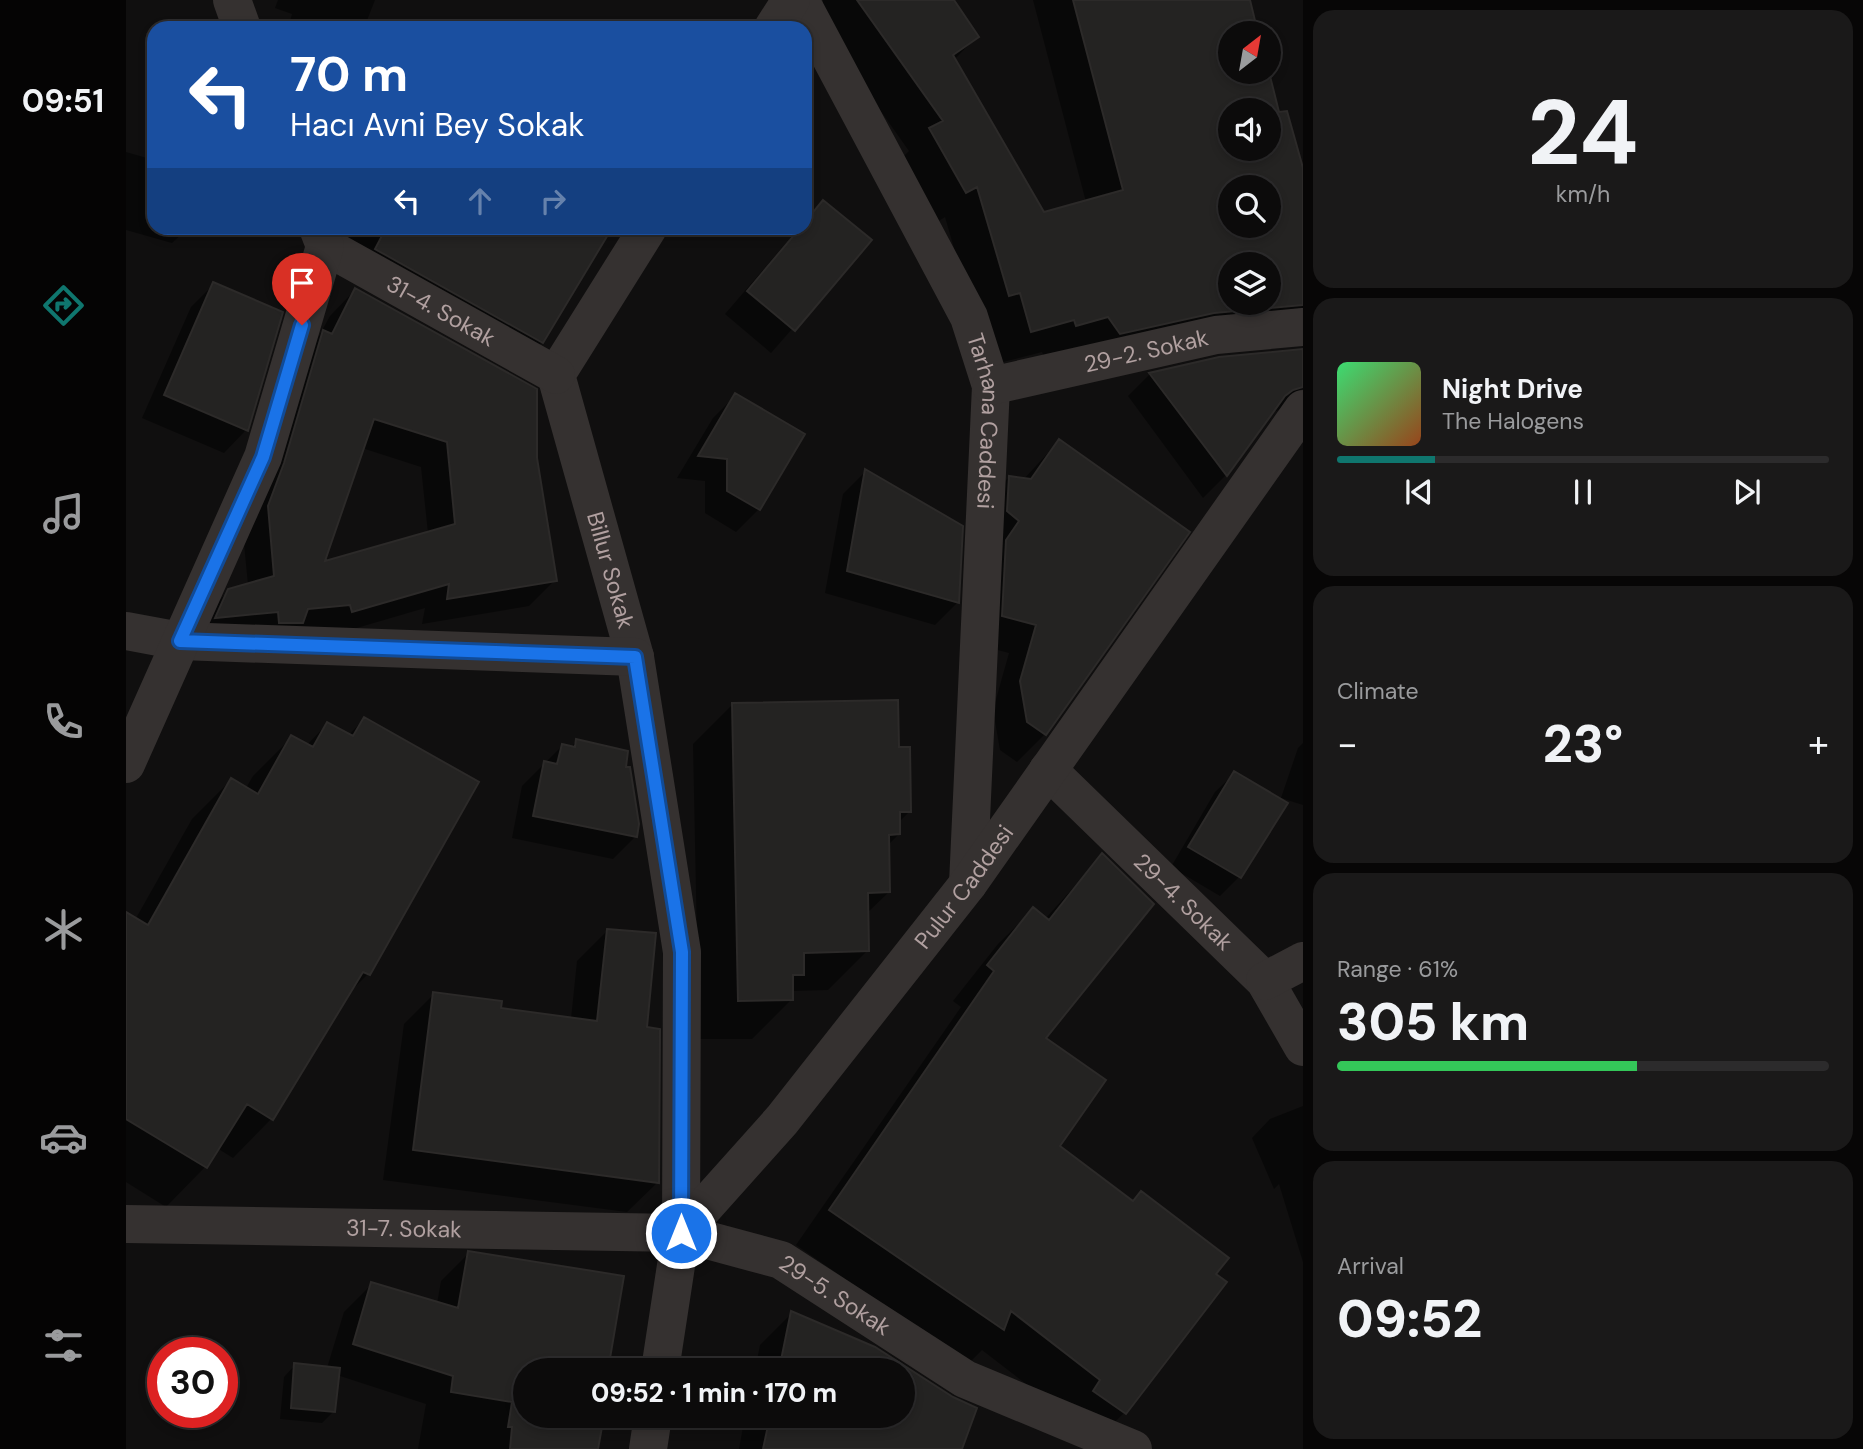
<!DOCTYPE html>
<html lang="en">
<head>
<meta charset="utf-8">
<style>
	body { margin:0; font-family:"DM Sans",sans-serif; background:#1a1919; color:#f1f3f6; height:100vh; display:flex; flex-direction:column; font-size:26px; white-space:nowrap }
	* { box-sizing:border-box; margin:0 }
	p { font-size:23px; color:#9a9b9d }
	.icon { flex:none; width:38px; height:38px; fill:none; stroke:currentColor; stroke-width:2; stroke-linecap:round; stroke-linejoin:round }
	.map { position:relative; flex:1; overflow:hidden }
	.drawer { display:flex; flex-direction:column; gap:10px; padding:10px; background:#070606; width:560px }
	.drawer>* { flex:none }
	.top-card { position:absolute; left:21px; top:21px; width:665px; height:214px; border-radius:21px; box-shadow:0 4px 10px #0003,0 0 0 2px #2c2b2c; background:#1a4fa0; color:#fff; overflow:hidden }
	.needle { width:46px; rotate:31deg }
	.tools { position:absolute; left:1092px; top:21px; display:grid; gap:14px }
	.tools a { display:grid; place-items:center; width:63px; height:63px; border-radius:50%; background:#0c0b0b; box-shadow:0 4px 10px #0003,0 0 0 2px #2c2b2c; font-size:35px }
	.speed { position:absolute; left:21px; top:1337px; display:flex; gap:14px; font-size:35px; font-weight:700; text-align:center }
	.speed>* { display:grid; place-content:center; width:91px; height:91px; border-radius:50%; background:#0c0b0b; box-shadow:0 4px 10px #0003,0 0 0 2px #2c2b2c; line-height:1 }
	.speed .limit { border:10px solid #d22; background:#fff; color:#111 }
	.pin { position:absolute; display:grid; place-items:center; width:60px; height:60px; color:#fff; margin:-72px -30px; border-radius:50% 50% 50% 0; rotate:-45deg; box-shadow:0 0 7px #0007 }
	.pin .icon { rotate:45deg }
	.me { position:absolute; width:77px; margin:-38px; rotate:0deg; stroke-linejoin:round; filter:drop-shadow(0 0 5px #0008) }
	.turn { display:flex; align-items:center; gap:24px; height:147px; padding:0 28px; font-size:32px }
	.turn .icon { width:91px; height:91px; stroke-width:2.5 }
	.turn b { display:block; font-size:49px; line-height:60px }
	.lanes { display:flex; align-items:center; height:66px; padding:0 28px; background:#0003; justify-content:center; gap:35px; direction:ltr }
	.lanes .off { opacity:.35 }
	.big { font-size:52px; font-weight:800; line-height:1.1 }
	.drawer .card { flex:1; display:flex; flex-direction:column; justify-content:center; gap:10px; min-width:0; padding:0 24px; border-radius:21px; background:#1a1919 }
	.drawer .dial { align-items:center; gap:0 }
	.dial b { font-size:91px; line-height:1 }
	.song { display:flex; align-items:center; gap:21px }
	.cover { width:84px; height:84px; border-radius:10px; background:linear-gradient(135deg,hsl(140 70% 55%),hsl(20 70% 35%)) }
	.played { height:7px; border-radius:4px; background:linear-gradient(90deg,#0f766e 20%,#2c2b2c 20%) }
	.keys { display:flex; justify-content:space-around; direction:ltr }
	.heat { display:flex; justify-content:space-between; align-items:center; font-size:38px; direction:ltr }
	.charge { height:10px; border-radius:5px; background:linear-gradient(90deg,#34c759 61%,#2c2b2c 0) }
	.trip { position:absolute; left:387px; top:1358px; width:402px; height:70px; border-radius:35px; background:#0c0b0b; box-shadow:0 4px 10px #0003,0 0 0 2px #2c2b2c; font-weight:800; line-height:70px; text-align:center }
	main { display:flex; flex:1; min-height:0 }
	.tabs { display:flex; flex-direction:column; width:126px; justify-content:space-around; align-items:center; background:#050404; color:#9a9b9d }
	.tabs .icon { width:49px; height:49px }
	.tabs .active { color:#0f766e }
	.tabs b { font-size:32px; color:#f1f3f6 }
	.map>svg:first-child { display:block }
	.shadow { fill:#0007; fill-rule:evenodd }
	.building { fill:#242322; stroke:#2c2a29; stroke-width:2; fill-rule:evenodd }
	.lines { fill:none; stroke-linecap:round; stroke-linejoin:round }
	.minor { stroke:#353130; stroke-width:38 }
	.route-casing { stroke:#114b97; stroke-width:18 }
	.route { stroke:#1a73e8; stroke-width:12 }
	.labels { text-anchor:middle; stroke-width:7; stroke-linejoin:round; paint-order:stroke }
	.street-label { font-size:23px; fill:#b1a0a0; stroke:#0b0a0a }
</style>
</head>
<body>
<main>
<nav class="tabs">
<b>09:51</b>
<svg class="icon active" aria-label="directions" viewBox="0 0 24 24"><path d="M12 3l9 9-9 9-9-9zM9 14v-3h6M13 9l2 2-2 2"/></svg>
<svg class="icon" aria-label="music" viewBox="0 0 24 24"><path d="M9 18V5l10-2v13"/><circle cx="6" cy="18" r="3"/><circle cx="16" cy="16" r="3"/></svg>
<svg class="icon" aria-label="phone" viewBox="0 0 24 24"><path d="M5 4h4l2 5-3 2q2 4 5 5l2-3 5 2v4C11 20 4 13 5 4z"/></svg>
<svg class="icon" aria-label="climate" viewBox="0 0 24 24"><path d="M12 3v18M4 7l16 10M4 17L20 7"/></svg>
<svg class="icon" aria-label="car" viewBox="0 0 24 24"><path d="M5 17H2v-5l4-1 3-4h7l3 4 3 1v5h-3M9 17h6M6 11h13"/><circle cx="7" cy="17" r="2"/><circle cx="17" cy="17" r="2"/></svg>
<svg class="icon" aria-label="filters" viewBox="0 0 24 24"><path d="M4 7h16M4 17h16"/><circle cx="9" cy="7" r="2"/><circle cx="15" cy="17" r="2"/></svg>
</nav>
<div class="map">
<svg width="1177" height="1449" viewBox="0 0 1177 1449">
	<rect width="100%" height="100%" fill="#100f0f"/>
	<path class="shadow" d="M152 0H249L238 28H162L166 14 149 8Z
		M697 0H825L851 36 828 60 918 214 960 202 907 0H1122L1131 33H1104V72H1141L1152 114 1160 113 1177 175V318L918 357 916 352 873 363 851 328 819 217 808 224 772 162 783 151 689 18 697 10ZM1104 110H1143V149H1104ZM1104 187H1143V226H1104ZM1104 264H1143V303H1104Z
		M0 152 28 160V228H62L46 243 0 230Z
		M698 202 743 241 645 353 599 314 673 228H679V221Z
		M180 228H485L416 342 390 368Z
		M88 284 155 313 120 430 98 453 16 418 65 307Z
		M229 290 409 458 429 580 403 606 296 624 299 608 200 637 65 643 76 617 103 591 122 585 117 533 172 358 193 336 204 316ZM236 448 295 467 302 533 196 564Z
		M1177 351V388L1156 410 1147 411 1100 475 1077 498 1002 396 1024 374 1094 358Z
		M610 395 677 434 633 509 610 532 579 513V481L551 478 587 418Z
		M933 441 919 734 891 762 874 750 867 710 883 653 849 644 855 506 883 477 897 480Z
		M740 471 831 603 809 625 699 593 717 494Z
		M606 705 772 749 784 811 773 822V834L762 845 763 892 740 914 741 951 702 990 666 991V999L626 1039H573L567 744Z
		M238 719 351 783 242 974 220 996 146 1118 107 1158 91 1148 79 1167 40 1207 0 1182V924L9 920 66 819 105 780 120 788 127 776 166 737 180 746 201 724 222 736Z
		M451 741 498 768 509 837 487 859 386 838 396 786 436 746 444 748Z
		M1177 743V805L1155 798 1172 748Z
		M1109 773 1160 804 1113 877 1094 896 1045 867 1089 792Z
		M976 856 918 1039 932 1146 1088 1275 998 1413 963 1447 940 1415 856 1350 842 1364 670 1245 835 1007 827 1001 872 944 907 910 919 919Z
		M482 930 519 1029 532 1182 501 1212 257 1180 278 1024 308 994 373 1009 445 1019 451 961Z
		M1177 1106V1262L1153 1184 1148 1189 1126 1138 1144 1119Z
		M343 1253 496 1277 480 1370H399V1416H476L473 1449H292L300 1404 211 1375 207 1412 196 1423 154 1419 158 1377 169 1365 201 1368 218 1312 246 1284 311 1304 315 1281Z
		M666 1313 748 1348 826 1399 834 1449H613L619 1416H777V1370H629L634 1345Z"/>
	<path class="building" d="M731 0H828L853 37 827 55 918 212 997 190 947 0H1124L1132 33H1104V72H1143L1153 112 1161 111 1177 168V305L1088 313 994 334 982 317 950 326 948 320 905 332 894 293 883 296 851 187 840 193 803 128 817 121ZM1104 110H1143V149H1104ZM1104 187H1143V226H1104ZM1104 264H1143V303H1104Z
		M697 200 746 240 669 331 621 291 674 228H679V222Z
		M260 228H486L417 343 249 249Z
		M87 282 157 312 122 431 38 395Z
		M229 288 411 389V458L431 581 321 599 323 584 226 612 224 605 182 609 177 623H153L152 612 89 618 102 589 148 576 142 506 158 463 197 330 206 334ZM248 419 321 442 329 524 199 561Z
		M1177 349V387L1167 390 1159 396 1101 476 1023 373 1093 357Z
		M609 393 679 434 634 510 601 491V459L572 456Z
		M933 439 1064 532 920 735 901 722 894 681 910 625 876 616 880 540 893 521 881 511 883 476 905 479Z
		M739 469 837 526 833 603 721 571Z
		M772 700 773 747H784L785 812H774V834L763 835 764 892 742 893 743 951 678 953V975H667V1000L612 1001 606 703Z
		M238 717 353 782 244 975 237 972 147 1120 121 1104 81 1168 0 1119V912L22 925 105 778 132 794 165 735 187 747 201 722 227 736Z
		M450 739 502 751 500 767H504L513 824 511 837 407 816 418 761 431 764 436 744 449 747Z
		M1108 771 1162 803 1115 878 1062 847Z
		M976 853 1028 904 920 1038 980 1080 934 1146 1007 1201 1015 1191 1103 1258 1090 1274 1101 1282 1000 1414 967 1391 974 1380 885 1311 878 1330 703 1210 868 971 861 965 907 907 923 920Z
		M481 929 530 933 521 1027 534 1029 533 1183 287 1150 307 992 376 1001 375 1008 471 1021Z
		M342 1251 498 1276 482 1370H399V1416H478L472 1449H384L386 1427H382L386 1402 325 1392 327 1376 227 1344 245 1282 332 1308Z
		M665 1311 749 1347 827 1397 851 1408 836 1449H637L644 1416H777V1370H653Z
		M168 1363 214 1368 209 1412 165 1408Z"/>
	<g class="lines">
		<g class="minor">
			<path d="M106 0 116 28"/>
			<path id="s1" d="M674 0 843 317 865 386 842 884"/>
			<path d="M647 28 665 0"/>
			<path id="s2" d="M522 228 430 375 509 657 556 952 555 1233"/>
			<path id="s3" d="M199 246 430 375"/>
			<path id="s4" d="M865 386 1090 335 1177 327"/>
			<path d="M0 631 54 641 509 657"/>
			<path d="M0 764 137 457 199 246 192 228"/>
			<path id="s5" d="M922 770 1139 981 1177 1047"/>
			<path d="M1139 981 1177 961"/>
			<path id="s6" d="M0 1224 555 1233 655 1260 839 1379 1007 1449"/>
			<path id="s7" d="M534 1370 555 1233 656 1120 842 884 1177 409"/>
			<path d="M522 1449 527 1416"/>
		</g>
	</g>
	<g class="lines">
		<g class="route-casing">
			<path id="route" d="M176 325 137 457 54 641 509 657 556 952 555 1233"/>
		</g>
		<use href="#route" class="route"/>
	</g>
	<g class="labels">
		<g class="street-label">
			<text dy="8" stroke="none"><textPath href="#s3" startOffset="133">31-4. Sokak</textPath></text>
			<text dy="8" stroke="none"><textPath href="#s4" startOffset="159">29-2. Sokak</textPath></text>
			<text dy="8" stroke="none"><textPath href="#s1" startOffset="466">Tarhana Caddesi</textPath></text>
			<text dy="8" stroke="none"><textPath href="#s2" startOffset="376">Billur Sokak</textPath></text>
			<text dy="8" stroke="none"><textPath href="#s7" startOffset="586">Pulur Caddesi</textPath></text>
			<text dy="8" stroke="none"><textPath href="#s5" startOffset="189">29-4. Sokak</textPath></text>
			<text dy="8" stroke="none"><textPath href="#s6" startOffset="278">31-7. Sokak</textPath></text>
			<text dy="8" stroke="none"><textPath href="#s6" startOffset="723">29-5. Sokak</textPath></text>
		</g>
	</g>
</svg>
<div class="tools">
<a><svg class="needle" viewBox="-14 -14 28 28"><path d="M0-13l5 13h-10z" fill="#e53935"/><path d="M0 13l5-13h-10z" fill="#9a9b9d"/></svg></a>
<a><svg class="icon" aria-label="sound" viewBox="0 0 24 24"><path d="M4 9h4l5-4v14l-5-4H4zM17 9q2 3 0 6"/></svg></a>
<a><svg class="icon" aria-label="search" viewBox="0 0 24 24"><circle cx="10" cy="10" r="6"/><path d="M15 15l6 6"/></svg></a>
<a><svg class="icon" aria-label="layers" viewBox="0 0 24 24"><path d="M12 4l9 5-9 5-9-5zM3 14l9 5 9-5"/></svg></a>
</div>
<div class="speed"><div class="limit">30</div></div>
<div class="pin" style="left:176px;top:325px;background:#d93025"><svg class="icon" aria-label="arrive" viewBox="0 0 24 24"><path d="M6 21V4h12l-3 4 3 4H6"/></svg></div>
<svg class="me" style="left:555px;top:1233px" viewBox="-20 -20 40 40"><circle r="17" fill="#1a73e8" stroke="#fff" stroke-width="3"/><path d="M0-11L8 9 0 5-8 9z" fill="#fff"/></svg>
<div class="trip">09:52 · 1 min · 170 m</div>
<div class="top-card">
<div class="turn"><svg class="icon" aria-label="left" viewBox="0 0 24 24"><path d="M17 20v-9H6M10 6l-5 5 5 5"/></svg><div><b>70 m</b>Hacı Avni Bey Sokak</div></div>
<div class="lanes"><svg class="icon" aria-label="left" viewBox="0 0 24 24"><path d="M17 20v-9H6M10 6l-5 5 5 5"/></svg><svg class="icon off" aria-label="ahead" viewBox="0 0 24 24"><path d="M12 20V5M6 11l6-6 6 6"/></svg><svg class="icon off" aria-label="right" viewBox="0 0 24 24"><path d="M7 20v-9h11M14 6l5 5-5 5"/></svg></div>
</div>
</div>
<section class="drawer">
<div class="card dial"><b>24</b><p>km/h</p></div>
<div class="card">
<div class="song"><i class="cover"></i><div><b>Night Drive</b><p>The Halogens</p></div></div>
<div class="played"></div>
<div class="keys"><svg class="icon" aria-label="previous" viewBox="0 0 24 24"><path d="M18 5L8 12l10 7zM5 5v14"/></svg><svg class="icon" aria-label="pause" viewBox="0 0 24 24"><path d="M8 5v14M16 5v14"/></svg><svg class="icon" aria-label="next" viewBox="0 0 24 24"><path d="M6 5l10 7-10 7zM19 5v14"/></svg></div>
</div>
<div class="card"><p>Climate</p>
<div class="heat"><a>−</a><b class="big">23°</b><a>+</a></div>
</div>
<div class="card"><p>Range · 61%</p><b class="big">305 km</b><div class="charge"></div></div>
<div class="card"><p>Arrival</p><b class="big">09:52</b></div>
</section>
</main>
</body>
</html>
